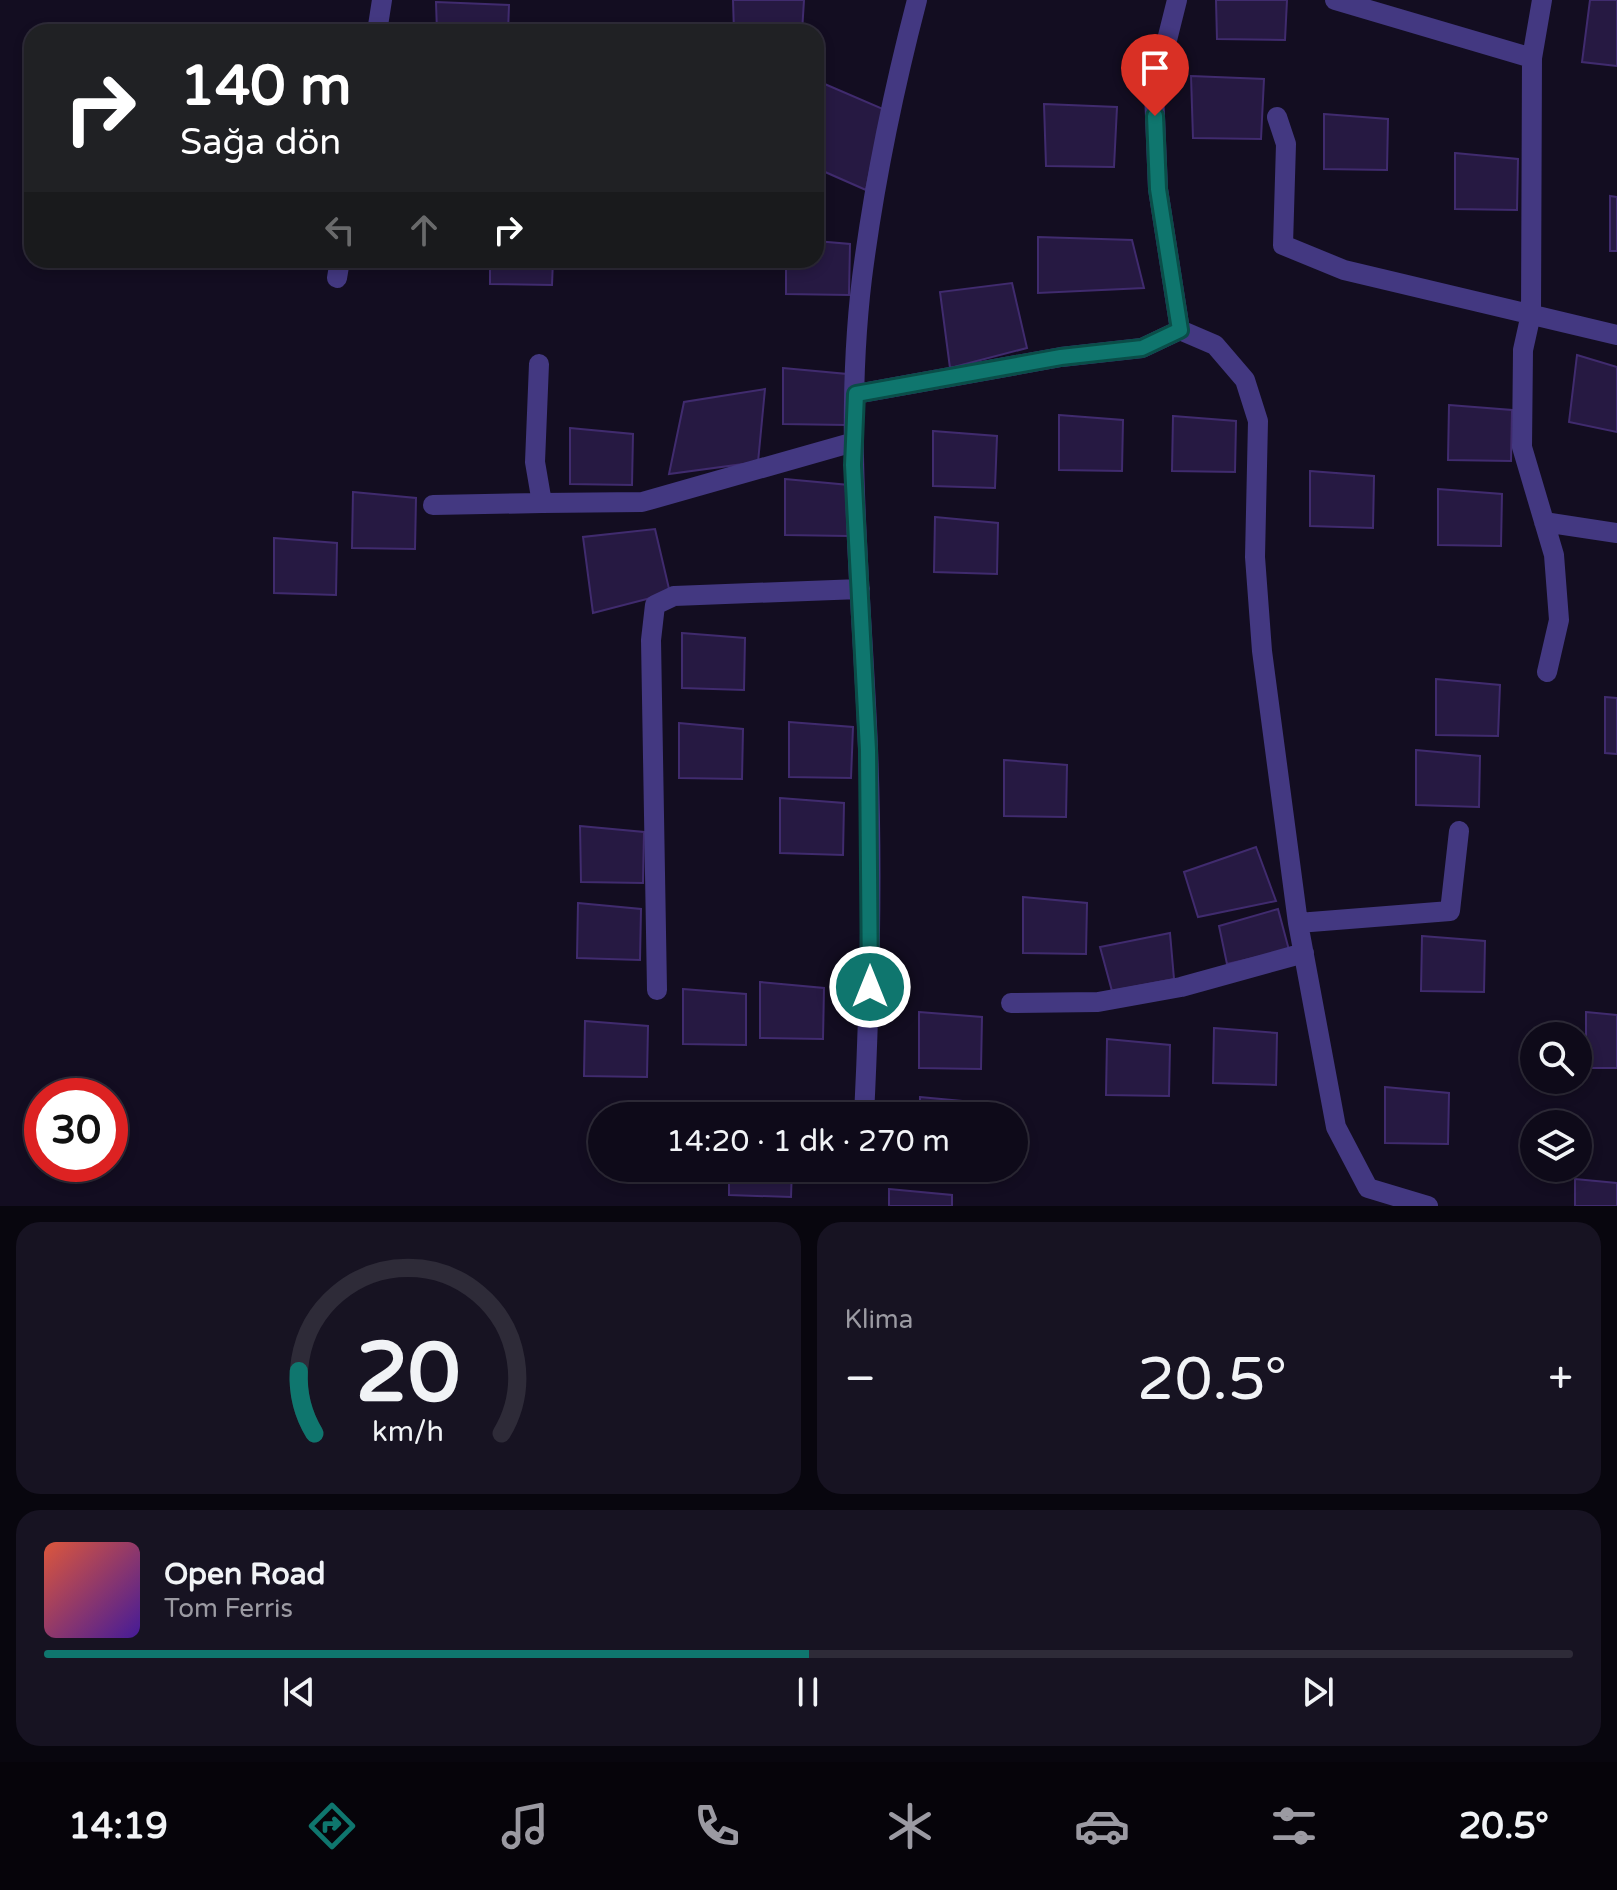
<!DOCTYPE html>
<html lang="tr">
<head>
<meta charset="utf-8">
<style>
	body { margin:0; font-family:"Varela Round",sans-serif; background:#171322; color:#f1f3f6; height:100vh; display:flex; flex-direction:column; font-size:30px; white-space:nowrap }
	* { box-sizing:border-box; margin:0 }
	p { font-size:26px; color:#9b9aa2 }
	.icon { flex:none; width:44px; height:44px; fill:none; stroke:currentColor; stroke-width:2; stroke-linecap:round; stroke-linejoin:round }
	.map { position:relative; height:1206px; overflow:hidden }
	.sheet { display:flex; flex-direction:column; gap:16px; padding:16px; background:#08060e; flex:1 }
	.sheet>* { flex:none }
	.banner { position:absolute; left:24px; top:24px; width:800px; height:244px; border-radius:24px; box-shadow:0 4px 12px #0003,0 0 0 2px #2e2b38; background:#202124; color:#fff; overflow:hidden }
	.tools { position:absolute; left:1520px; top:1022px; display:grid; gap:16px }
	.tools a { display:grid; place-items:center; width:72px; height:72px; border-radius:50%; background:#0e0a19; box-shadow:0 4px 12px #0003,0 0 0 2px #2e2b38; font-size:40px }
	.speed { position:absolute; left:24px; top:1078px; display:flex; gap:16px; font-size:40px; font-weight:700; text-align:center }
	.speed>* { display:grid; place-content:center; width:104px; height:104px; border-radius:50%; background:#0e0a19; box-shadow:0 4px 12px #0003,0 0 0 2px #2e2b38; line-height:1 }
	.speed .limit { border:12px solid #d22; background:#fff; color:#111 }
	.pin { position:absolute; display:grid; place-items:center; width:68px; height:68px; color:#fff; margin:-82px -34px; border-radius:50% 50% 50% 0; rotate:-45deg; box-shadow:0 0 8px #0007 }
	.pin .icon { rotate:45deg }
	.me { position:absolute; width:88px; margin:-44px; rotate:0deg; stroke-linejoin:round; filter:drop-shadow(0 0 6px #0008) }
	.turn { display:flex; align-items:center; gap:28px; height:168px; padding:0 24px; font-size:36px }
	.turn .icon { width:104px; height:104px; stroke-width:2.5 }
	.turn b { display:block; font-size:56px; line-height:68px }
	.lanes { display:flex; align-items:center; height:76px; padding:0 24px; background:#0003; justify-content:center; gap:40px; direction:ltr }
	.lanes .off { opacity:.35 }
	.big { font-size:60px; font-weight:600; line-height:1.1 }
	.sheet .tile { flex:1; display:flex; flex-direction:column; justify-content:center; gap:12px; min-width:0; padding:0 28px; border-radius:24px; background:#171322 }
	.sheet .dial { align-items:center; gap:0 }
	.dial svg { height:208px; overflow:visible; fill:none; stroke:#2e2b38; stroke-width:7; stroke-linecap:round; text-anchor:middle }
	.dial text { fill:#f1f3f6; stroke:none }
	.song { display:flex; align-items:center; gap:24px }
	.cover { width:96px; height:96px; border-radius:12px; background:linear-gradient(135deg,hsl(10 70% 55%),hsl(260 70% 35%)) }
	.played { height:8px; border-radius:4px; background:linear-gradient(90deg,#0f766e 50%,#2e2b38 50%) }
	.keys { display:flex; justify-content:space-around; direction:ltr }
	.heat { display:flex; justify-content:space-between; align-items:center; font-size:44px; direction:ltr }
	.sheet .tiles { flex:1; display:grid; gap:16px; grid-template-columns:1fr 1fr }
	.tile:last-child { grid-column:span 2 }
	.trip { position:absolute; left:588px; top:1102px; width:440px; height:80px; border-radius:40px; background:#0e0a19; box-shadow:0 4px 12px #0003,0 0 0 2px #2e2b38; font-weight:600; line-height:80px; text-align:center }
	.tab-bar { display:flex; height:128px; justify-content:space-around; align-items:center; background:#06040a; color:#9b9aa2 }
	.tab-bar .icon { width:56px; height:56px }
	.tab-bar .active { color:#0f766e }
	.tab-bar b { font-size:36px; color:#f1f3f6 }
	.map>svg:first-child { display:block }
	.building { fill:#261942; stroke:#402b6e; stroke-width:2 }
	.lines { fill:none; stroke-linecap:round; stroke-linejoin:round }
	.minor { stroke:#433881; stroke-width:20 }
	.route-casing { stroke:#0a4d48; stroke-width:20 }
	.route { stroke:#0f766e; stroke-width:14 }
</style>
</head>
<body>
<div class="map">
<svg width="1617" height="1206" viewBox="0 0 1617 1206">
	<rect width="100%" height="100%" fill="#130d21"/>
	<path class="building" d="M733 0H804L802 32H734Z
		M1216 0H1287L1285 40 1217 39Z
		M1590 0H1617V66L1582 62Z
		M436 2 509 5 508 32H437Z
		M1191 76 1264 79 1261 139 1193 138Z
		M820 82 883 109 866 190 816 168V90Z
		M1044 104 1117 107 1114 167 1046 166Z
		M1324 114 1388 119 1387 170 1324 169Z
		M1455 153 1518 159 1517 210 1455 209Z
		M1610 196 1617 197V251H1610Z
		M1038 237 1132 240 1144 288 1038 293Z
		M816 241 850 244 849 295 786 294V260H816Z
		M409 260H478L477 265H409Z
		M490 260H553L552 285 490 284Z
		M1012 283 1027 348 950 368 940 292Z
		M1577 355 1617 367V432L1569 422Z
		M783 368 847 374 846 425 783 424Z
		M765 389 758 462 669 474 684 402Z
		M1449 405 1512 410 1511 461 1448 460Z
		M1059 415 1123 420 1122 471 1059 470Z
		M1173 416 1236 421 1235 472 1172 471Z
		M570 428 633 434 632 485 570 484Z
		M933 431 997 436 995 488 933 486Z
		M1310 471 1374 476 1373 528 1310 526Z
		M785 479 849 485 848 536 785 535Z
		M1438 489 1502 494 1501 546 1438 545Z
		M353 492 416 498 415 549 352 548Z
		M935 517 998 523 997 574 934 572Z
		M655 529 670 593 593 613 583 537Z
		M274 538 337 543 336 595 274 593Z
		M682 633 745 638 744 690 682 688Z
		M1436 679 1500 685 1498 736 1436 735Z
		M1605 697 1617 698V754L1605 753Z
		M789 722 853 727 851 778 789 777Z
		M679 723 743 729 742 779 679 778Z
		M1416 750 1480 756 1479 807 1416 805Z
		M1004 760 1067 765 1066 817 1004 816Z
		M780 798 844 803 843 855 780 853Z
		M580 826 644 832 643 883 581 882Z
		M1256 847 1276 901 1198 917 1184 872Z
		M1023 897 1087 903 1086 954 1023 953Z
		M578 903 641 909 640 960 577 958Z
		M1278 909 1289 950 1227 964 1219 926Z
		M1170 933 1174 979 1112 991 1100 947Z
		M1422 936 1485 941 1484 992 1421 991Z
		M760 982 824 988 823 1039 760 1038Z
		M683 989 746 994V1045L683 1044Z
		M919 1012 982 1017 981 1069 919 1068Z
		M1586 1012 1617 1015V1068H1586Z
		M585 1021 648 1026 647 1077 584 1076Z
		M1214 1028 1277 1033 1276 1085 1213 1083Z
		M1107 1039 1170 1045 1169 1096 1106 1095Z
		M1385 1087 1449 1093 1448 1144 1385 1143Z
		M920 1097 983 1103V1116H920Z
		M729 1168H792L791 1197 729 1195Z
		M1575 1179 1617 1183V1206H1575Z
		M889 1189 952 1195V1206H889Z"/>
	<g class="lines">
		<path class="minor" d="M1177 0 1154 92 1158 189 1180 330
			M1335 0 1532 58
			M1542 0 1532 58 1531 314 1523 350 1522 447 1554 555 1559 620 1547 672
			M377 32 382 0
			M1277 117 1286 144 1283 245 1344 270 1617 335
			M337 278 340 260
			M539 364 535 462 542 503 642 502 854 442
			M856 394 1061 357 1142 348 1180 330 1215 345 1245 380 1258 421 1255 557 1262 651 1298 923 1336 1127 1368 1188 1428 1206
			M433 505 542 503
			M1544 522 1617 533
			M1298 923 1450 911 1459 831
			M657 990 651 640 655 605 674 596 860 589
			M1011 1003 1098 1002 1181 987 1304 953
			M864 1116C870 994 873 871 868 748 862 592 843 434 862 278 874 184 893 92 917 0"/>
	</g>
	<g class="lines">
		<g class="route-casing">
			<path id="route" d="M870 987 868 750 853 465 856 394 1061 357 1142 348 1180 330 1158 189 1155 116"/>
		</g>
		<use href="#route" class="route"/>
	</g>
</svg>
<div class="tools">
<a><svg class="icon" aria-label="search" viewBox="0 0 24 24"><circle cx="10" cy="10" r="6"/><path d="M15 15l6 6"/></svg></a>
<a><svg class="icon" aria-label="layers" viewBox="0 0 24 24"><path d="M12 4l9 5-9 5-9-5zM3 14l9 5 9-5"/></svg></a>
</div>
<div class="speed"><div class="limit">30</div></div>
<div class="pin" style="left:1155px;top:116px;background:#d93025"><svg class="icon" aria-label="arrive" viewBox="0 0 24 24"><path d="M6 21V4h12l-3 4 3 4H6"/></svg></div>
<svg class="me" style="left:870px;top:987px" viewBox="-20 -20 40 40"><circle r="17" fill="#0f766e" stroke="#fff" stroke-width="3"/><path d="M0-11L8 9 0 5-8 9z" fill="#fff"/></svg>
<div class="trip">14:20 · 1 dk · 270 m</div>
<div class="banner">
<div class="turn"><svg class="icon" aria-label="right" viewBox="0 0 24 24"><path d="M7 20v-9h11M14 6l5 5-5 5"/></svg><div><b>140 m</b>Sağa dön</div></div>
<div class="lanes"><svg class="icon off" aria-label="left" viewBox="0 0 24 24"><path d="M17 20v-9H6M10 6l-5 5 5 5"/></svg><svg class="icon off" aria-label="ahead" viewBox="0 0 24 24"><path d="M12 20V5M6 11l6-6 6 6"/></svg><svg class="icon" aria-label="right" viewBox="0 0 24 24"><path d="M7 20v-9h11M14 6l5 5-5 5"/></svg></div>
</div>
</div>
<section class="sheet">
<div class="tiles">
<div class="tile dial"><svg viewBox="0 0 100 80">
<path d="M14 69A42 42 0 1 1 86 69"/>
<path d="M14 69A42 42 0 0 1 8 45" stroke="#0f766e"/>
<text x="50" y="56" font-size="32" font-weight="700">20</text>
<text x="50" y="72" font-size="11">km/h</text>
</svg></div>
<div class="tile"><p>Klima</p>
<div class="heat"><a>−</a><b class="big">20.5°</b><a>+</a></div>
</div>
<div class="tile">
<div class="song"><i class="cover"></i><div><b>Open Road</b><p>Tom Ferris</p></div></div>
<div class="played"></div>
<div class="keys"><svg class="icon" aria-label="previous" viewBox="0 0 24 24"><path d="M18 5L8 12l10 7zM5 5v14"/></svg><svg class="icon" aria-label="pause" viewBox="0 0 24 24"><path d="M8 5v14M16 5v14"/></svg><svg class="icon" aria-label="next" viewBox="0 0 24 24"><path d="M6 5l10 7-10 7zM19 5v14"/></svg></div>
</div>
</div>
</section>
<nav class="tab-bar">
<b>14:19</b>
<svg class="icon active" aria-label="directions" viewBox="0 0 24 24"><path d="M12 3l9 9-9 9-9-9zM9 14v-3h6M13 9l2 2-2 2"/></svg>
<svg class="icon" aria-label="music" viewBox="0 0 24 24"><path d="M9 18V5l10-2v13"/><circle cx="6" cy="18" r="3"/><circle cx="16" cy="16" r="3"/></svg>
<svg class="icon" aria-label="phone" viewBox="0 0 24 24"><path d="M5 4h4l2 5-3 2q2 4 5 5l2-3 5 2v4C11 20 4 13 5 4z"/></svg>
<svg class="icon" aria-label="climate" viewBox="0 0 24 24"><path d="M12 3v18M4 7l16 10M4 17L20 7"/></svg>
<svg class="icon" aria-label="car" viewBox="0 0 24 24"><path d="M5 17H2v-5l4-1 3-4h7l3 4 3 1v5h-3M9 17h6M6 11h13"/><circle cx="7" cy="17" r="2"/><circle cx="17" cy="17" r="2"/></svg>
<svg class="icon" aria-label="filters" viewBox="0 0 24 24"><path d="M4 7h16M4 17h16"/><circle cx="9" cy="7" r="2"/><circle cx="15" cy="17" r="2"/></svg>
<b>20.5°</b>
</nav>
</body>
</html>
